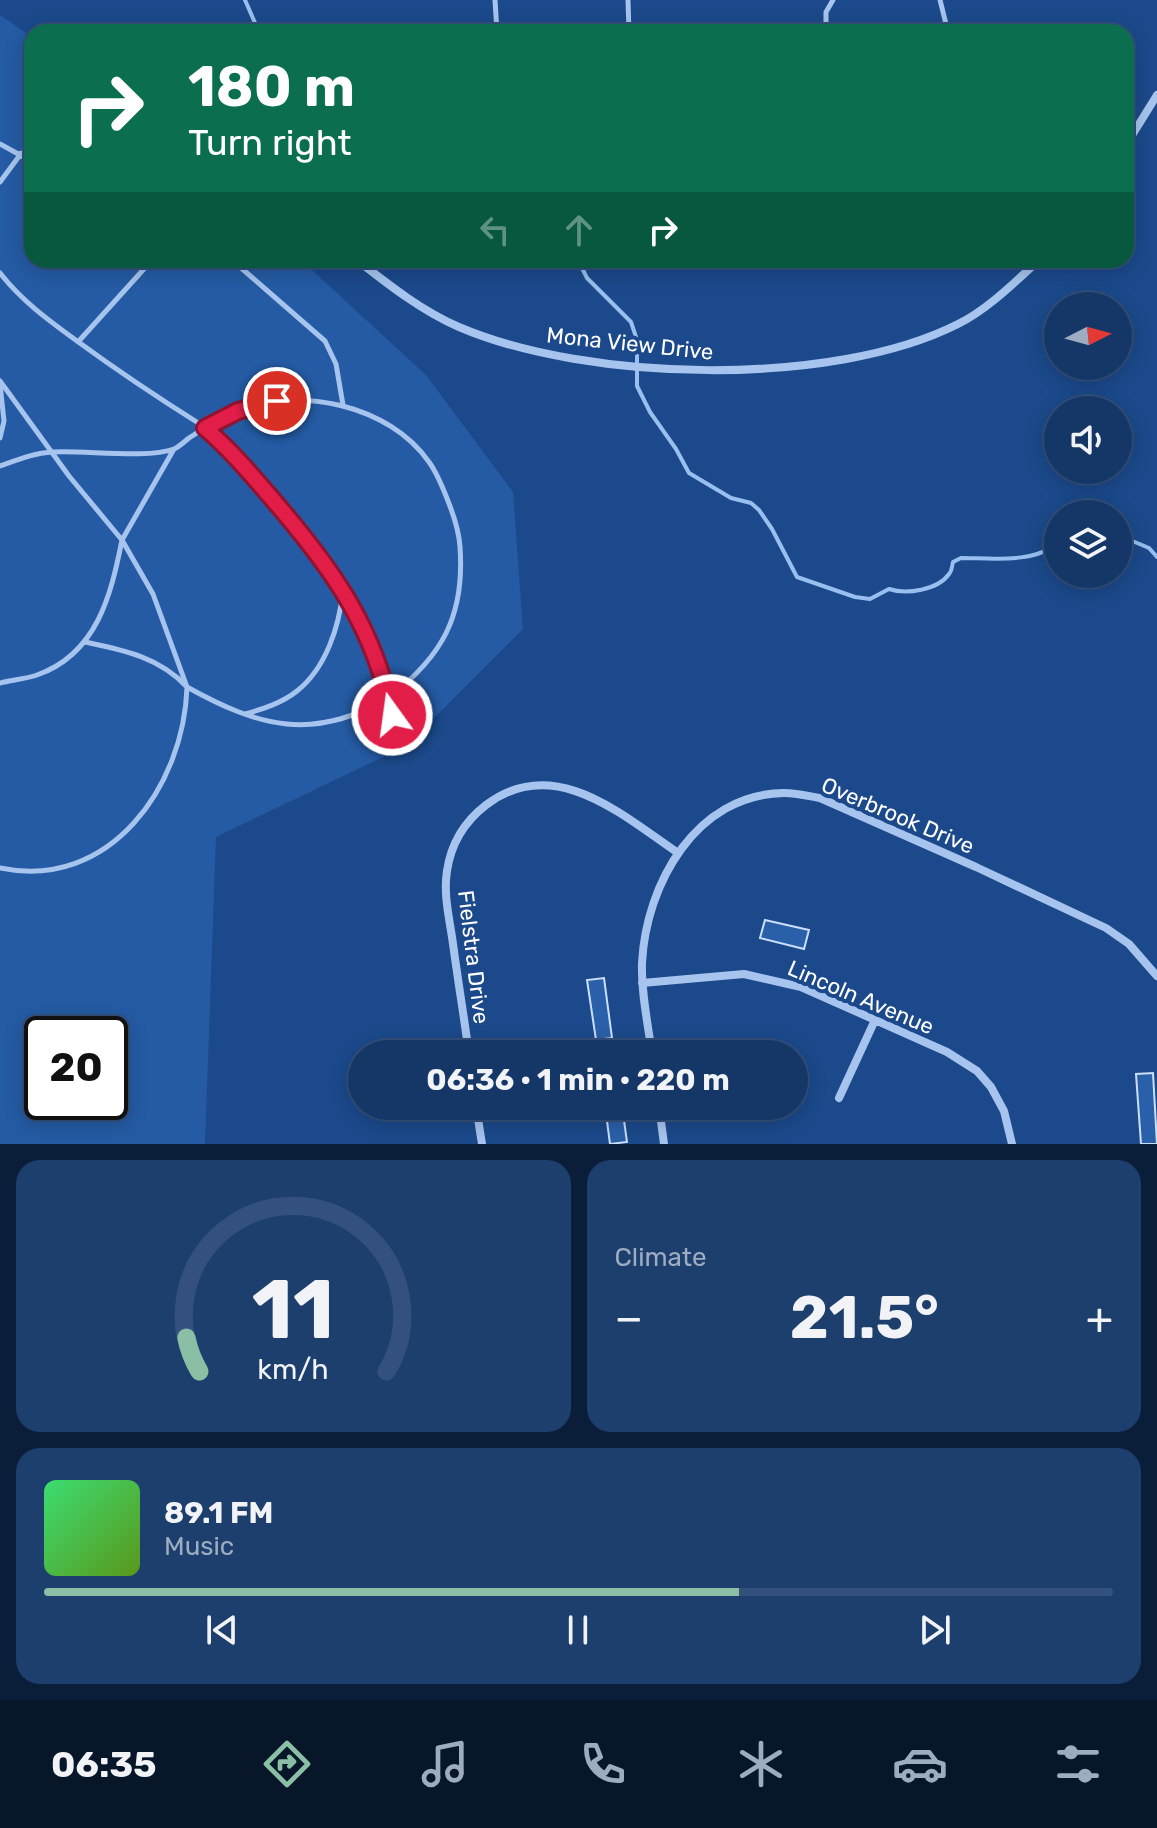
<!DOCTYPE html>
<html lang="en">
<head>
<meta charset="utf-8">
<style>
	body { margin:0; font-family:Rubik,sans-serif; background:#1d3f6e; color:#f1f3f6; height:100vh; display:flex; flex-direction:column; font-size:30px; white-space:nowrap }
	* { box-sizing:border-box; margin:0 }
	p { font-size:26px; color:#9dacc0 }
	.icon { flex:none; width:44px; height:44px; fill:none; stroke:currentColor; stroke-width:2; stroke-linecap:round; stroke-linejoin:round }
	.map { position:relative; height:1144px; overflow:hidden }
	.panel { display:flex; flex-direction:column; gap:16px; padding:16px; background:#0b1e39; flex:1 }
	.panel>* { flex:none }
	.top-card { position:absolute; left:24px; top:24px; width:1110px; height:244px; border-radius:24px; box-shadow:0 4px 20px #0003,0 0 0 2px #33517c; background:#0b6e4f; color:#fff; overflow:hidden }
	.needle { width:52px; rotate:84deg }
	.buttons { position:absolute; left:1044px; top:292px; display:grid; gap:16px }
	.buttons a { display:grid; place-items:center; width:88px; height:88px; border-radius:50%; background:#143768; box-shadow:0 4px 20px #0003,0 0 0 2px #33517c; font-size:40px }
	.speed { position:absolute; left:24px; top:1016px; display:flex; gap:16px; font-size:40px; font-weight:700; text-align:center }
	.speed>* { display:grid; place-content:center; width:104px; height:104px; border-radius:50%; background:#143768; box-shadow:0 4px 20px #0003,0 0 0 2px #33517c; line-height:1 }
	.speed .limit { border:4px solid #111; border-radius:12px; background:#fff; color:#111 }
	.pin { position:absolute; display:grid; place-items:center; width:68px; height:68px; color:#fff; margin:-34px; border:4px solid #fff; border-radius:50%; box-shadow:0 2px 8px #0007 }
	.me { position:absolute; width:88px; margin:-44px; rotate:346deg; stroke-linejoin:round; filter:drop-shadow(0 0 6px #0008) }
	.turn { display:flex; align-items:center; gap:28px; height:168px; padding:0 32px; font-size:36px }
	.turn .icon { width:104px; height:104px; stroke-width:2.5 }
	.turn b { display:block; font-size:56px; line-height:68px }
	.lanes { display:flex; align-items:center; height:76px; padding:0 32px; background:#0003; justify-content:center; gap:40px; direction:ltr }
	.lanes .off { opacity:.35 }
	.big { font-size:60px; font-weight:700; line-height:1.1 }
	.panel .tile { flex:1; display:flex; flex-direction:column; justify-content:center; gap:12px; min-width:0; padding:0 28px; border-radius:24px; background:#1d3f6e }
	.panel .dial { align-items:center; gap:0 }
	.dial svg { height:208px; overflow:visible; fill:none; stroke:#33517c; stroke-width:7; stroke-linecap:round; text-anchor:middle }
	.dial text { fill:#f1f3f6; stroke:none }
	.song { display:flex; align-items:center; gap:24px }
	.cover { width:96px; height:96px; border-radius:12px; background:linear-gradient(135deg,hsl(140 70% 55%),hsl(90 70% 35%)) }
	.played { height:8px; border-radius:4px; background:linear-gradient(90deg,#8abfa5 65%,#33517c 65%) }
	.keys { display:flex; justify-content:space-around; direction:ltr }
	.heat { display:flex; justify-content:space-between; align-items:center; font-size:44px; direction:ltr }
	.panel .tiles { flex:1; display:grid; gap:16px; grid-template-columns:1fr 1fr }
	.tile:last-child { grid-column:span 2 }
	.trip { position:absolute; left:348px; top:1040px; width:460px; height:80px; border-radius:40px; background:#143768; box-shadow:0 4px 20px #0003,0 0 0 2px #33517c; font-weight:700; line-height:80px; text-align:center }
	.dock { display:flex; height:128px; justify-content:space-around; align-items:center; background:#08162a; color:#9dacc0 }
	.dock .icon { width:56px; height:56px }
	.dock .on { color:#8abfa5 }
	.dock b { font-size:36px; color:#f1f3f6 }
	.map>svg:first-child { display:block }
	.green { fill:#245ba4; fill-rule:evenodd }
	.lines { fill:none; stroke-linecap:round; stroke-linejoin:round }
	.stream { stroke:#98bfef; stroke-width:4 }
	.building { fill:#2a60a9; stroke:#cbdff9; stroke-width:2 }
	.service { stroke:#a6c4ed; stroke-width:5 }
	.minor { stroke:#a6c4ed; stroke-width:8 }
	.route-casing { stroke:#92132f; stroke-width:20 }
	.route { stroke:#e11d48; stroke-width:14 }
	.labels { text-anchor:middle; stroke-width:8; stroke-linejoin:round; paint-order:stroke }
	.street-label { font-size:22px; fill:#fff; stroke:#1b498b }
</style>
</head>
<body>
<div class="map">
<svg width="1157" height="1144" viewBox="0 0 1157 1144">
	<rect width="100%" height="100%" fill="#1b498b"/>
	<path class="green" d="M0 15 32 37V260H301L426 375 513 492 523 629 406 746 216 837 205 1144H0ZM42 1034H110V1102H42Z"/>
	<g class="lines">
		<path class="stream" d="M245 0 259 32
			M578 260 587 278 631 322 637 340V386L650 412 676 449 689 473 731 498 751 503 759 510 772 529 797 577 855 597 870 599 889 589C906 595 938 590 949 574 952 571 952 566 953 562L961 558C990 558 1036 564 1058 542
			M1118 535 1149 548 1157 557"/>
	</g>
	<path class="building" d="M765 920 809 930 804 949 760 938Z
		M604 978 612 1038 596 1040 587 980Z
		M1153 1073 1157 1144H1141L1136 1074Z
		M605 1106H622L627 1142 610 1144Z"/>
	<g class="lines">
		<path class="service" d="M495 0 497 32
			M628 0 629 32
			M940 0 948 32
			M826 32V12L833 0
			M0 144 20 155 0 182
			M232 260 325 341 336 364 343 405
			M0 273C22 301 48 320 77 341 118 371 160 399 203 426 226 441 244 466 262 487 323 558 362 606 388 698 442 657 465 616 460 547 459 531 454 516 448 501 443 488 437 473 429 462 389 405 300 386 237 411 220 418 204 428 189 438 185 441 179 447 174 449 147 459 84 450 53 452 34 453 17 460 0 466
			M78 342 152 260
			M0 381 69 476 122 540C111 595 97 654 37 675 25 679 12 680 0 683
			M0 438 4 421 0 384
			M174 449 122 540 153 594 187 687C259 727 313 742 388 698L392 715
			M245 714C263 709 282 703 297 691 326 668 339 627 343 591
			M0 868C110 891 184 786 187 687 159 657 123 650 85 642"/>
		<path class="minor" d="M1126 145 1157 95
			M20 155 32 153
			M357 260C389 285 422 311 459 327 587 382 832 388 958 324 987 310 1015 282 1039 260
			M642 983 744 974 801 987 947 1052 977 1071 991 1087 1004 1111 1012 1144
			M469 1054C464 1017 458 981 453 944 450 921 443 895 447 871 451 843 464 822 486 805 554 753 622 815 678 853
			M652 1054C648 1024 641 993 642 963 646 884 696 794 784 793 796 793 809 796 820 798L976 867 1106 928 1129 944 1157 976
			M839 1098 875 1020
			M476 1106 482 1144
			M659 1106 664 1144"/>
	</g>
	<g class="lines">
		<g class="route-casing">
			<path id="route" d="M277 401 238 411 205 428C233 452 256 480 280 508 336 574 374 629 392 715"/>
		</g>
		<use href="#route" class="route"/>
	</g>
	<g class="labels">
		<g class="street-label">
			<text transform="translate(630 343) rotate(6)" y="8">Mona View Drive</text>
			<text transform="translate(898 815) rotate(23)" y="8">Overbrook Drive</text>
			<text transform="translate(474 957) rotate(83)" y="8">Fielstra Drive</text>
			<text transform="translate(861 997) rotate(23)" y="8">Lincoln Avenue</text>
		</g>
	</g>
</svg>
<div class="buttons">
<a><svg class="needle" viewBox="-14 -14 28 28"><path d="M0-13l5 13h-10z" fill="#e53935"/><path d="M0 13l5-13h-10z" fill="#9dacc0"/></svg></a>
<a><svg class="icon" aria-label="sound" viewBox="0 0 24 24"><path d="M4 9h4l5-4v14l-5-4H4zM17 9q2 3 0 6"/></svg></a>
<a><svg class="icon" aria-label="layers" viewBox="0 0 24 24"><path d="M12 4l9 5-9 5-9-5zM3 14l9 5 9-5"/></svg></a>
</div>
<div class="speed"><div class="limit">20</div></div>
<div class="pin" style="left:277px;top:401px;background:#d93025"><svg class="icon" aria-label="arrive" viewBox="0 0 24 24"><path d="M6 21V4h12l-3 4 3 4H6"/></svg></div>
<svg class="me" style="left:392px;top:715px" viewBox="-20 -20 40 40"><circle r="17" fill="#e11d48" stroke="#fff" stroke-width="3"/><path d="M0-11L8 9 0 5-8 9z" fill="#fff"/></svg>
<div class="trip">06:36 · 1 min · 220 m</div>
<div class="top-card">
<div class="turn"><svg class="icon" aria-label="right" viewBox="0 0 24 24"><path d="M7 20v-9h11M14 6l5 5-5 5"/></svg><div><b>180 m</b>Turn right</div></div>
<div class="lanes"><svg class="icon off" aria-label="left" viewBox="0 0 24 24"><path d="M17 20v-9H6M10 6l-5 5 5 5"/></svg><svg class="icon off" aria-label="ahead" viewBox="0 0 24 24"><path d="M12 20V5M6 11l6-6 6 6"/></svg><svg class="icon" aria-label="right" viewBox="0 0 24 24"><path d="M7 20v-9h11M14 6l5 5-5 5"/></svg></div>
</div>
</div>
<section class="panel">
<div class="tiles">
<div class="tile dial"><svg viewBox="0 0 100 80">
<path d="M14 69A42 42 0 1 1 86 69"/>
<path d="M14 69A42 42 0 0 1 9 56" stroke="#8abfa5"/>
<text x="50" y="56" font-size="32" font-weight="700">11</text>
<text x="50" y="72" font-size="11">km/h</text>
</svg></div>
<div class="tile"><p>Climate</p>
<div class="heat"><a>−</a><b class="big">21.5°</b><a>+</a></div>
</div>
<div class="tile">
<div class="song"><i class="cover"></i><div><b>89.1 FM</b><p>Music</p></div></div>
<div class="played"></div>
<div class="keys"><svg class="icon" aria-label="previous" viewBox="0 0 24 24"><path d="M18 5L8 12l10 7zM5 5v14"/></svg><svg class="icon" aria-label="pause" viewBox="0 0 24 24"><path d="M8 5v14M16 5v14"/></svg><svg class="icon" aria-label="next" viewBox="0 0 24 24"><path d="M6 5l10 7-10 7zM19 5v14"/></svg></div>
</div>
</div>
</section>
<nav class="dock">
<b>06:35</b>
<svg class="icon on" aria-label="directions" viewBox="0 0 24 24"><path d="M12 3l9 9-9 9-9-9zM9 14v-3h6M13 9l2 2-2 2"/></svg>
<svg class="icon" aria-label="music" viewBox="0 0 24 24"><path d="M9 18V5l10-2v13"/><circle cx="6" cy="18" r="3"/><circle cx="16" cy="16" r="3"/></svg>
<svg class="icon" aria-label="phone" viewBox="0 0 24 24"><path d="M5 4h4l2 5-3 2q2 4 5 5l2-3 5 2v4C11 20 4 13 5 4z"/></svg>
<svg class="icon" aria-label="climate" viewBox="0 0 24 24"><path d="M12 3v18M4 7l16 10M4 17L20 7"/></svg>
<svg class="icon" aria-label="car" viewBox="0 0 24 24"><path d="M5 17H2v-5l4-1 3-4h7l3 4 3 1v5h-3M9 17h6M6 11h13"/><circle cx="7" cy="17" r="2"/><circle cx="17" cy="17" r="2"/></svg>
<svg class="icon" aria-label="filters" viewBox="0 0 24 24"><path d="M4 7h16M4 17h16"/><circle cx="9" cy="7" r="2"/><circle cx="15" cy="17" r="2"/></svg>
</nav>
</body>
</html>
